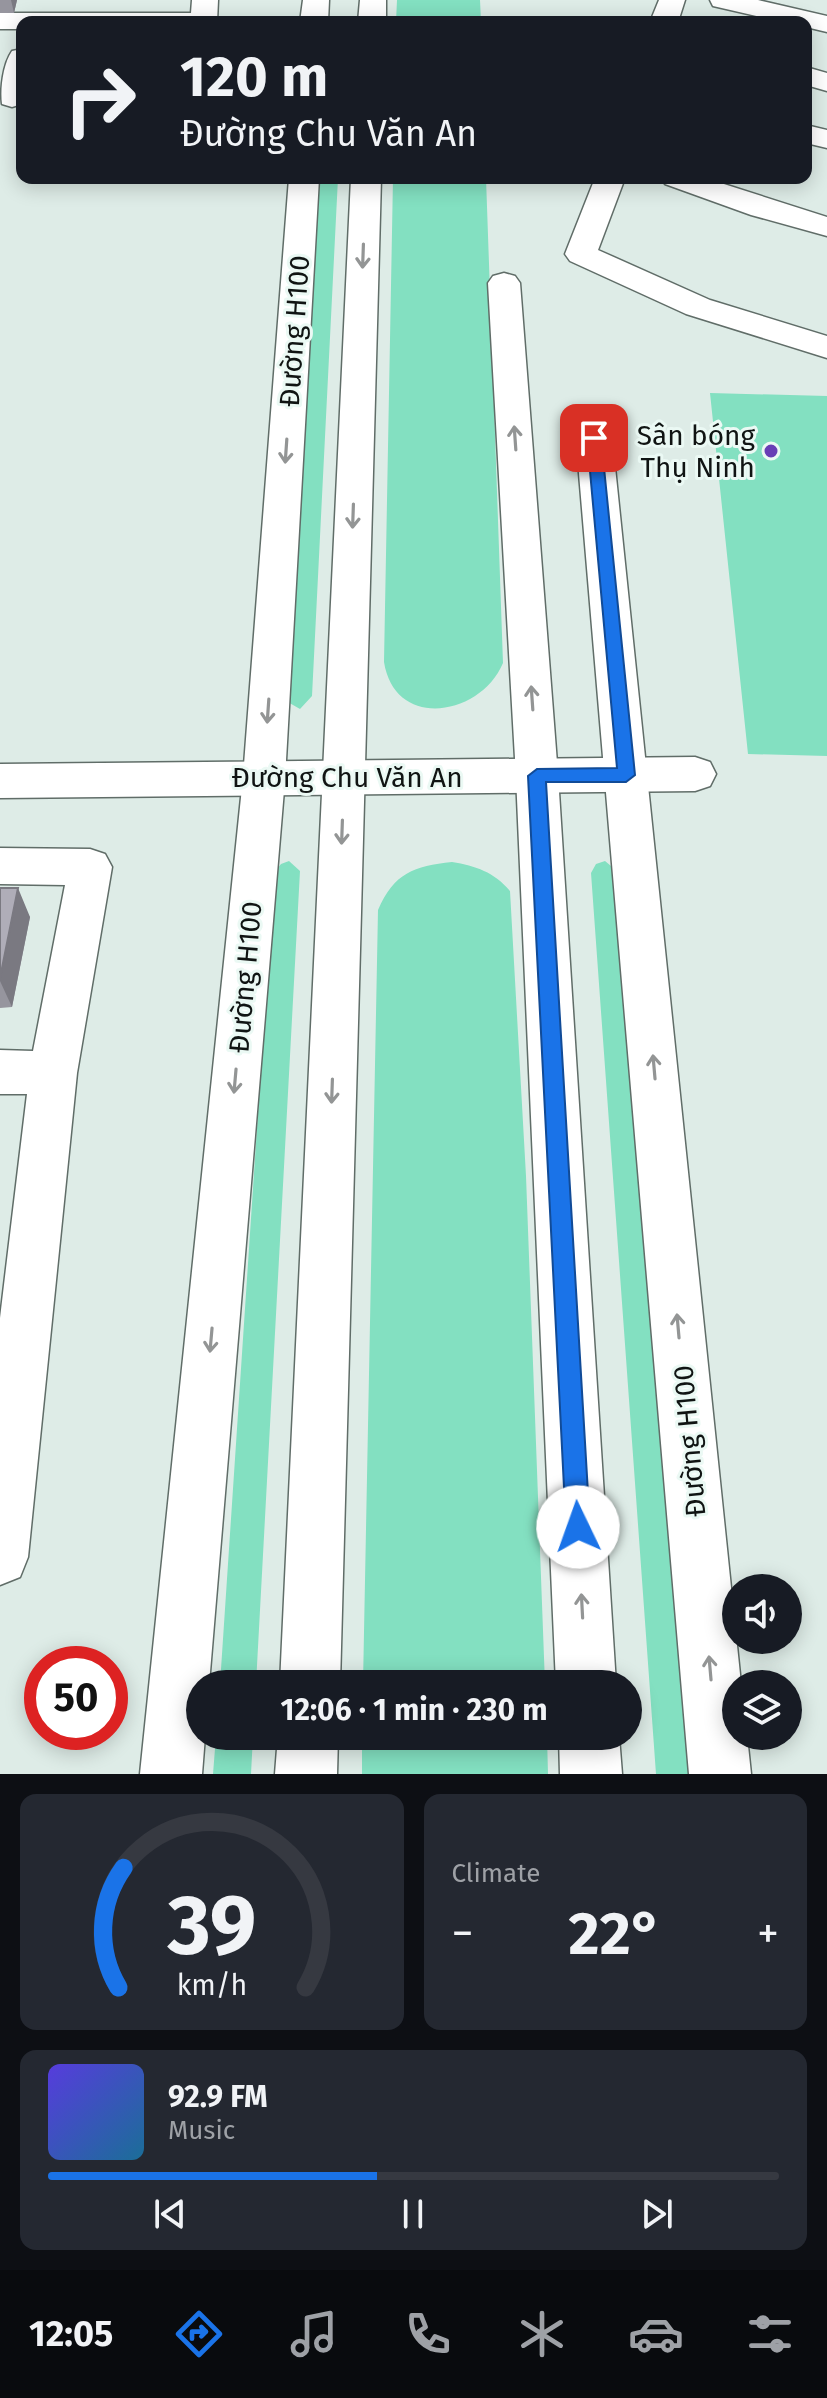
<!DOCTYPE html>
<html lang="en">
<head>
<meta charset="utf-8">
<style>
	body { margin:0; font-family:"Fira Sans",sans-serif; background:#242831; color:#f1f3f6; height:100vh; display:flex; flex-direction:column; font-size:30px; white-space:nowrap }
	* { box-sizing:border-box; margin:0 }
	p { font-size:26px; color:#9ea1a6 }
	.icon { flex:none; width:44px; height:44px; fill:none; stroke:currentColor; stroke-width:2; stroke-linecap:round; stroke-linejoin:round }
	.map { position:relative; height:1774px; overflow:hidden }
	.side { display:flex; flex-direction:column; gap:20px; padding:20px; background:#0d0f14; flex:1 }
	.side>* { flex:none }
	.top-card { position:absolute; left:16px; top:16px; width:796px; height:168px; border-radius:16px; box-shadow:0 4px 20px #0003; background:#171b24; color:#f1f3f6; overflow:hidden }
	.buttons { position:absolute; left:722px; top:1574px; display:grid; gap:16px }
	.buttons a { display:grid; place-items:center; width:80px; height:80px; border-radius:50%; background:#171b24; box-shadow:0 4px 20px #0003; font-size:40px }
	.speed { position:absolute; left:24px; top:1646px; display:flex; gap:16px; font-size:40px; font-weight:700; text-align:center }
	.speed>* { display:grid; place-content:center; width:104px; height:104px; border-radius:50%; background:#171b24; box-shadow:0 4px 20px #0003; line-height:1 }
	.speed .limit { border:12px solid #d22; background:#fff; color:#111 }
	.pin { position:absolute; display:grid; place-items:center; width:68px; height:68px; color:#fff; margin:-34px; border-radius:16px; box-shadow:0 4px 12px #0006 }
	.me { position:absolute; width:88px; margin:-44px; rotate:357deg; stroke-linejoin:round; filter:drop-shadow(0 0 6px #0008) }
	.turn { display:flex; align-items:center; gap:28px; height:168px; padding:0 32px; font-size:36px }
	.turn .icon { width:104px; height:104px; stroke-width:2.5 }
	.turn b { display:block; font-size:56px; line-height:68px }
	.big { font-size:60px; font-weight:700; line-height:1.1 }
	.side .card { flex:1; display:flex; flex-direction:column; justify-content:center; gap:12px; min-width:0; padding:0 28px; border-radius:16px; background:#242831 }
	.side .dial { align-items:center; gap:0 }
	.dial svg { height:208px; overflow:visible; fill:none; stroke:#363941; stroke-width:7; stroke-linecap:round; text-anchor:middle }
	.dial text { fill:#f1f3f6; stroke:none }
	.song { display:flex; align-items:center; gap:24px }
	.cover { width:96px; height:96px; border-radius:12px; background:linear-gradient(135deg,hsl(250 70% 55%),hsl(200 70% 35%)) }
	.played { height:8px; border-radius:4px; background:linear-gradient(90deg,#1a73e8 45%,#363941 45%) }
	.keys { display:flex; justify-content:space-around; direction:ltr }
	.heat { display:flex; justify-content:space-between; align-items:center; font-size:44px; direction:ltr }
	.side .tiles { flex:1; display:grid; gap:20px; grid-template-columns:1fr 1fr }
	.card:last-child { grid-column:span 2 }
	.trip { position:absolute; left:186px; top:1670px; width:456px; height:80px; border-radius:40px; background:#171b24; box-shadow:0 4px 20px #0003; font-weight:700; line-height:80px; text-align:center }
	.menu { display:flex; height:128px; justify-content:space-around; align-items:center; background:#090b0e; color:#9ea1a6 }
	.menu .icon { width:56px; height:56px }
	.menu .on { color:#1a73e8 }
	.menu b { font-size:36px; color:#f1f3f6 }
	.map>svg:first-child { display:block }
	.green { fill:#83e0c1 }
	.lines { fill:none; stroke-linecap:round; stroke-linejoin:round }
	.minor-casing { stroke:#606d68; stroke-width:3 }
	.major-casing { stroke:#606d68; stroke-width:3 }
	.minor { fill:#fff; fill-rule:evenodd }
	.major { fill:#fff; fill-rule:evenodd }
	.wall { fill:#96959e }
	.shaded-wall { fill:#7a7981 }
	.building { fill:#afadb8; stroke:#7a7981; stroke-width:2 }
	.oneway { stroke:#939595 }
	.route { fill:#1a73e8; stroke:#114b97; stroke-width:2 }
	.poi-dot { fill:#683eb6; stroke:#ebf9f4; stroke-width:3 }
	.labels { text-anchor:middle; stroke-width:6; stroke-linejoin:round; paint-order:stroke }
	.street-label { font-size:28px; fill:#101413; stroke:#ebf9f4 }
	.poi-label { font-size:28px; fill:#101413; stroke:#ebf9f4; text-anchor:end }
</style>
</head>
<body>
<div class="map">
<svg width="827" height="1774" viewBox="0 0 827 1774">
	<rect width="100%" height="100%" fill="#deece7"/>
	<path class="green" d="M397 0H480L481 22H396Z
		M320 178H338L312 696 300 709 286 701Z
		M393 178H486L503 663C481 716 395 731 384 662Z
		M710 393 827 396V756L748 754Z
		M289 861 300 871 256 1684H220L274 873 281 864Z
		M605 861 617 871 693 1774H656L591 873 596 864Z
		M452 862C476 866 494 872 510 891L526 1176 545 1684H363L378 910C394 873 414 866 452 862Z
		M216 1736H253L251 1774H213Z
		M362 1736H547L548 1774H362Z"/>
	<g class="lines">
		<g class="minor-casing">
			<path id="minor" d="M192 0H218L217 22H22V29H0V13H191Z
				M659 0H685L678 22H650Z
				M710 0H758L827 16V32L806 27V22H783L713 6Z
				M22 49V104L12 107 2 104C0 89 3 64 12 51Z
				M806 67 827 73V91L806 85Z
				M806 125 827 130V148L806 143Z
				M595 178H625L598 250 710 300 827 336V358L686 314 570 261 565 254Z
				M661 178H705L827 217V236L751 215 665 184Z
				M695 757 710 762 716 774 710 786 695 791 0 798V764Z
				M0 848 90 849 105 854 112 867 77 1073 28 1557 20 1577 0 1585V1318L27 1094H0V1050L33 1051 65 885 0 884Z"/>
		</g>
		<g class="major-casing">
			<path id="major" d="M303 0H329L328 22H300Z
				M360 0H386V22H358Z
				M289 178H319L285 778 209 1684H200V1736H205L202 1774H140L243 778Z
				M351 178H381L340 1684H280Z
				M504 273 515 276 520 283 558 776 616 1684H556L516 776 488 283 493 276Z
				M594 426 607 430 612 438 741 1684H736V1736H747L751 1774H689L576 438 581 430Z
				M278 1736H338L337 1774H275Z
				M559 1736H619L622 1774H560Z"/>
		</g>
		<use href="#minor" class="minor"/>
		<use href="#major" class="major"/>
	</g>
	<path class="wall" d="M0 0H17L14 13H0Z
		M0 888 30 917 12 1007 0 1008Z"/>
	<path class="shaded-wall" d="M11 0H17L14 13Z
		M18 888 30 917 12 1007 0 981V978Z"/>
	<path class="building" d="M0 888H18L0 978Z"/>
	<defs><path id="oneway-shaft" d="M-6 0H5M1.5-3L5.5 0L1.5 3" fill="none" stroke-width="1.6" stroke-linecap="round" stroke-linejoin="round" transform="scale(2)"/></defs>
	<g class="oneway">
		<use href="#oneway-shaft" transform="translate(363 256) rotate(92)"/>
		<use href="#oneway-shaft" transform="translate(515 438) rotate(-94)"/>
		<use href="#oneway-shaft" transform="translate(286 451) rotate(94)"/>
		<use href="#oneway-shaft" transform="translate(353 516) rotate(92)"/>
		<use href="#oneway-shaft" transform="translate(532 698) rotate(-94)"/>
		<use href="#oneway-shaft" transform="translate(268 711) rotate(94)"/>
		<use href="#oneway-shaft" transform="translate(342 832) rotate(92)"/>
		<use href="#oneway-shaft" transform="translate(654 1067) rotate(-95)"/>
		<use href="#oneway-shaft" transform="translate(235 1081) rotate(95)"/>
		<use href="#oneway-shaft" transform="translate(332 1091) rotate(92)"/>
		<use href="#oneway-shaft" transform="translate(678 1326) rotate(-95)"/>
		<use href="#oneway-shaft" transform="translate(211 1340) rotate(95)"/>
		<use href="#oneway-shaft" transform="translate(582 1606) rotate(-93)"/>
		<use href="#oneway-shaft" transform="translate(710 1668) rotate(-95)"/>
	</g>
	<path class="route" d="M594 433 601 438 635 775 626 782H546L590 1527 586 1536 578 1539 570 1536 566 1527 528 776 537 769 617 768 587 438Z"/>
	<circle class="poi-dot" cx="771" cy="451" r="8"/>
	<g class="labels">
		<g class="street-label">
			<text transform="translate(294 331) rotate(-86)" y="10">Đường H100</text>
			<text x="347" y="787">Đường Chu Văn An</text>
			<text transform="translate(245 977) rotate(-85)" y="10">Đường H100</text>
			<text transform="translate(689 1441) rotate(-95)" y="10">Đường H100</text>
		</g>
		<g class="poi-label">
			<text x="755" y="445">Sân bóng<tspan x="755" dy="32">Thụ Ninh</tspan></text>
		</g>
	</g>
</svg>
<div class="buttons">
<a><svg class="icon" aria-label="sound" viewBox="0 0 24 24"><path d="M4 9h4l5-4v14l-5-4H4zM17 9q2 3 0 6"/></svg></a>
<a><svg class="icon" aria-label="layers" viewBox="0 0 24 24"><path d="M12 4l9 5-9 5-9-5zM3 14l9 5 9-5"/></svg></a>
</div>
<div class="speed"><div class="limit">50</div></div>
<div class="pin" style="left:594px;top:438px;background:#d93025"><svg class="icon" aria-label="arrive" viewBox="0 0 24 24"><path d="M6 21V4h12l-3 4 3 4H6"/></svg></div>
<svg class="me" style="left:578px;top:1527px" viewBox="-20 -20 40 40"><circle r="19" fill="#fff"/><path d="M0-13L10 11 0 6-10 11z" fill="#1a73e8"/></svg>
<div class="trip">12:06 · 1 min · 230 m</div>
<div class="top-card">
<div class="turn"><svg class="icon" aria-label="right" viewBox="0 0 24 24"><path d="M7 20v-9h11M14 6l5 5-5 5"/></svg><div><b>120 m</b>Đường Chu Văn An</div></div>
</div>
</div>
<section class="side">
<div class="tiles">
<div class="card dial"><svg viewBox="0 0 100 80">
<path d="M14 69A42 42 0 1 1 86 69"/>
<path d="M14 69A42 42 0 0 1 16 23" stroke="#1a73e8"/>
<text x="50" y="56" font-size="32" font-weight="700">39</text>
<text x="50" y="72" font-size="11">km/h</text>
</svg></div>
<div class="card"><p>Climate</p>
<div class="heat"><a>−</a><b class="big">22°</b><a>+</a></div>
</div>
<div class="card">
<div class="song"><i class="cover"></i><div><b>92.9 FM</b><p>Music</p></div></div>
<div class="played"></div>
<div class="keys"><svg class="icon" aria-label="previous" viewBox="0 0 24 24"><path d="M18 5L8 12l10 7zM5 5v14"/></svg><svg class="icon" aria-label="pause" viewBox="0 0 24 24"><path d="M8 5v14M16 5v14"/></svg><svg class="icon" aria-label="next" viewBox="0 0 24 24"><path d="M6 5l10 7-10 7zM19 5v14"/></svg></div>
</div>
</div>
</section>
<nav class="menu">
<b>12:05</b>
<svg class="icon on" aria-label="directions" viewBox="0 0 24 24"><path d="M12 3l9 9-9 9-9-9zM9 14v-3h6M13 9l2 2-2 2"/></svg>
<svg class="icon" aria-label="music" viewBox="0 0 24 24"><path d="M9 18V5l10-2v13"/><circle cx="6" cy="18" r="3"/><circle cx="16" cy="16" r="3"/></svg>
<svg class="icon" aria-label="phone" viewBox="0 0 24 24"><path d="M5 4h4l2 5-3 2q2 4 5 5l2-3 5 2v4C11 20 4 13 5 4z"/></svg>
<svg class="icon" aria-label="climate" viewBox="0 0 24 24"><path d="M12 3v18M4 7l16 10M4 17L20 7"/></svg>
<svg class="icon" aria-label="car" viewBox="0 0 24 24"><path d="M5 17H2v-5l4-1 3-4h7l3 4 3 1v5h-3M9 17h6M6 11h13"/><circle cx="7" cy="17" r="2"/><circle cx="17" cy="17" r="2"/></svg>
<svg class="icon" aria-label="filters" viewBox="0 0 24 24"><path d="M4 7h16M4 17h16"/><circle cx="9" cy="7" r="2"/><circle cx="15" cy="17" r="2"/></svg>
</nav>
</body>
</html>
